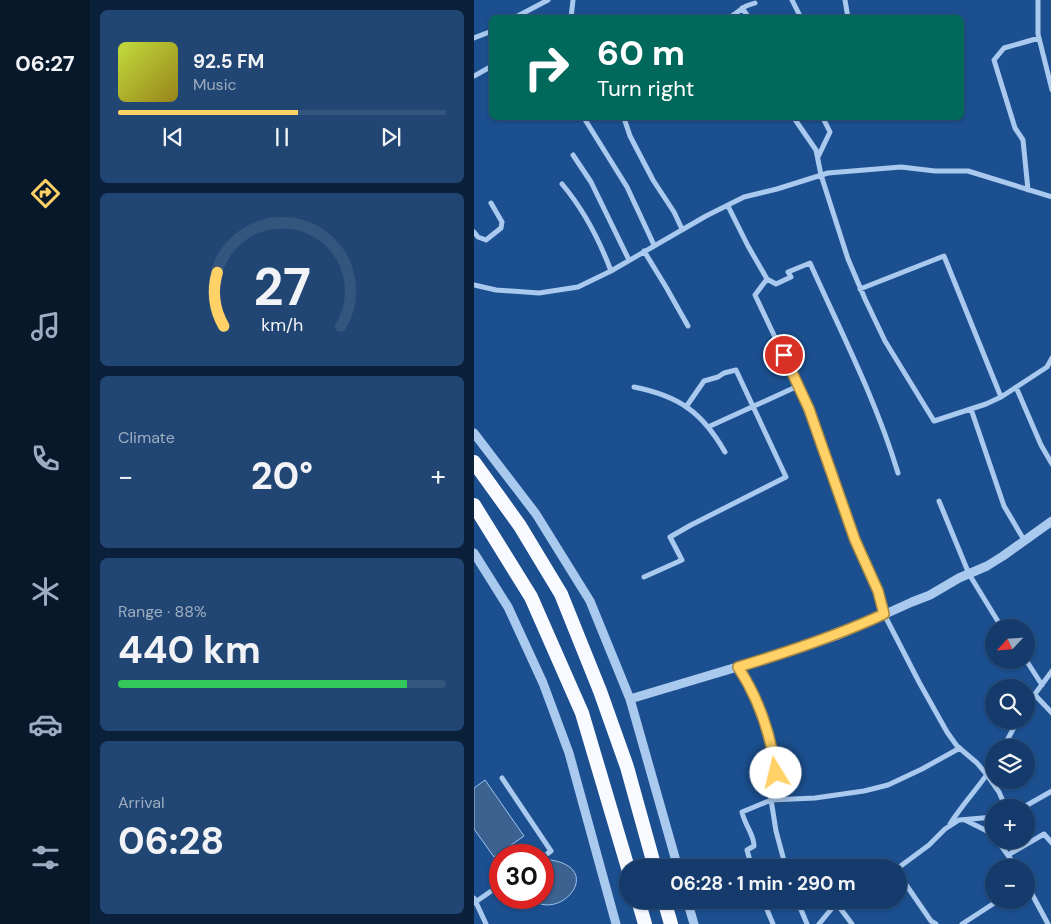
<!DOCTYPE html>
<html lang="en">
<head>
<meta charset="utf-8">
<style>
	body { margin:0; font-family:"DM Sans",sans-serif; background:#214673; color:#f1f3f6; height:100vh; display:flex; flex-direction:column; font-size:19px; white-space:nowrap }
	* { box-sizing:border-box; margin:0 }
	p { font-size:16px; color:#9dadc1 }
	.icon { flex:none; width:28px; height:28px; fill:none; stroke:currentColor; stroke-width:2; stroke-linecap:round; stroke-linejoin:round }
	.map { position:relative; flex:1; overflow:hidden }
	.side { display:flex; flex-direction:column; gap:10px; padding:10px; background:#0b203b; width:384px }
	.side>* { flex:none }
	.top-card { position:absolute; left:15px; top:15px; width:475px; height:105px; border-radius:8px; box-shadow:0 1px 4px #0004,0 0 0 1px #33557e; background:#00695c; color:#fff; overflow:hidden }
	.needle { width:32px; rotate:244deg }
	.fabs { position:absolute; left:511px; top:619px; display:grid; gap:10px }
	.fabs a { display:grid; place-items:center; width:50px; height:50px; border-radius:50%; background:#143b6b; box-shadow:0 1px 4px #0004,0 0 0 1px #33557e; font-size:25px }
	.speed { position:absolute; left:15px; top:844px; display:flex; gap:10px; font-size:25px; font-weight:700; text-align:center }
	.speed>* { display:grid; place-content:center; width:65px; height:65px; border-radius:50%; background:#143b6b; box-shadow:0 1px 4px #0004,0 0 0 1px #33557e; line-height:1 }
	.speed .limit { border:8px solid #d22; background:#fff; color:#111 }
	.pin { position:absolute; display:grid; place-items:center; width:42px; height:42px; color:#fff; margin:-21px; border:2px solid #fff; border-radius:50%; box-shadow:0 1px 5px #0007 }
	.me { position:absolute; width:55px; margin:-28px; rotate:351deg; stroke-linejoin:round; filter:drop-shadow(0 0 4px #0008) }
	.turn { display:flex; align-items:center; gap:18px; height:105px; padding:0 25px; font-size:22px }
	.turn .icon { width:65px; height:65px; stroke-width:2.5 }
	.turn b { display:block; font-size:35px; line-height:42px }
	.big { font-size:38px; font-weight:700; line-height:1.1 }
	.side .card { flex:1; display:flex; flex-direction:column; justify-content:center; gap:8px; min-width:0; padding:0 18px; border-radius:8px; background:#214673 }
	.side .dial { align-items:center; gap:0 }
	.dial svg { height:130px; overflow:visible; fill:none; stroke:#33557e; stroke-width:7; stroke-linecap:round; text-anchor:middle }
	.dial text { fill:#f1f3f6; stroke:none }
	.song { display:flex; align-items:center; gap:15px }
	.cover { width:60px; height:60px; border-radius:8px; background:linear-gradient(135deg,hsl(70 70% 55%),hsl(50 70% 35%)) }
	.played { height:5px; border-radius:2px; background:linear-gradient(90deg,#ffd166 55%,#33557e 55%) }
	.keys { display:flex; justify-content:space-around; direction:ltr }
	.heat { display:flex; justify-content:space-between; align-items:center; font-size:28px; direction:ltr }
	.charge { height:8px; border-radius:4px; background:linear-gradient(90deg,#34c759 88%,#33557e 0) }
	.trip { position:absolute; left:145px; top:859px; width:288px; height:50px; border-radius:25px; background:#143b6b; box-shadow:0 1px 4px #0004,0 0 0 1px #33557e; font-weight:700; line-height:50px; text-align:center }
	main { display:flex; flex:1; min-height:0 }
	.dock { display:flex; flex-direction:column; width:90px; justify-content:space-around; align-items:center; background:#08182b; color:#9dadc1 }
	.dock .icon { width:35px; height:35px }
	.dock .current { color:#ffd166 }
	.dock b { font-size:22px; color:#f1f3f6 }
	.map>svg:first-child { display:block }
	.water { fill:#3c6290; stroke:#9cc4f0 }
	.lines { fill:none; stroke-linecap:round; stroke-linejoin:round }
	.minor { stroke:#a9c9ee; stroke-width:5 }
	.tertiary { stroke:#a9c9ee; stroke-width:9 }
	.trunk { stroke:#f8faff; stroke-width:14 }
	.route-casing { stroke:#a68842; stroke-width:12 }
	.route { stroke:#ffd166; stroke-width:9 }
</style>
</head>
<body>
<main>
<nav class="dock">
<b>06:27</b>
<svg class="icon current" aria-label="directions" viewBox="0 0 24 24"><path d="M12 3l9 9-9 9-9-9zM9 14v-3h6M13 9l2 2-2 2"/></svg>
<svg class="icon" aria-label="music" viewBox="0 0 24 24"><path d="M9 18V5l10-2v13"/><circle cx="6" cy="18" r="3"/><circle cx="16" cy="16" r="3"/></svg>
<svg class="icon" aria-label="phone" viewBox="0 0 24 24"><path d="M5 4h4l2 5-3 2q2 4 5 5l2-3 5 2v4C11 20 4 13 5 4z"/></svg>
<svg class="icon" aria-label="climate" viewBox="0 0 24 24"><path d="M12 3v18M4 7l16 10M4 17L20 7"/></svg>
<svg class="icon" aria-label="car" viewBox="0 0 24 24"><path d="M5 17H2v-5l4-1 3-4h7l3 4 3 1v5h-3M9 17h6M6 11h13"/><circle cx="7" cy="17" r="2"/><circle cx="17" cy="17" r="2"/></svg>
<svg class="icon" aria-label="filters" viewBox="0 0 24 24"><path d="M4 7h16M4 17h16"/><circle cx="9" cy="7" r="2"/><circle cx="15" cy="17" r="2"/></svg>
</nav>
<section class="side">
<div class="card">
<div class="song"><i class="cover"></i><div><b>92.5 FM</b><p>Music</p></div></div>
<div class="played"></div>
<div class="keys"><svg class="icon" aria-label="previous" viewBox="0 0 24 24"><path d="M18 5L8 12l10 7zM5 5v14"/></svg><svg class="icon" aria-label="pause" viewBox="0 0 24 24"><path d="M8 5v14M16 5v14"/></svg><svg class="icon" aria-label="next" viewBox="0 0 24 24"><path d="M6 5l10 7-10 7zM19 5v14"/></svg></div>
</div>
<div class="card dial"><svg viewBox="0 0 100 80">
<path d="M14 69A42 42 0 1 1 86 69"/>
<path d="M14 69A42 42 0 0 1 10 36" stroke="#ffd166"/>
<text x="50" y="56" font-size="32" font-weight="700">27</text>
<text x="50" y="72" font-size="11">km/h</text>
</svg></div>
<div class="card"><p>Climate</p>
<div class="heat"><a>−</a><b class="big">20°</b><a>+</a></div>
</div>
<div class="card"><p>Range · 88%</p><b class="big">440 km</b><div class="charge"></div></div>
<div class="card"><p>Arrival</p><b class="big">06:28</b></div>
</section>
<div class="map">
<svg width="578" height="924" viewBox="0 0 578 924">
	<rect width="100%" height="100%" fill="#1b4f8f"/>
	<path class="water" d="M11 780 50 836 20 857 0 829V788Z
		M77 860C132 869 85 924 56 898H69V862Z"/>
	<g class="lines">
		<path class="minor" d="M318 0 327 18
			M371 0 374 18
			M564 0V34L578 90
			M268 8 275 18
			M40 18 74 0
			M97 18 99 0
			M255 18 272 6 281 3
			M0 38 18 31
			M0 76 18 66
			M110 118 153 187 180 245
			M150 118 156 136 179 180 200 212 208 229
			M320 118 342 150 347 175 374 259 391 299 411 341 460 421 512 404 527 397
			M99 155 117 182 155 260
			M344 157 356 132 349 118
			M88 184C110 210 125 239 137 271
			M554 190 549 140 541 128 520 60 530 48 565 38
			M254 206 274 246 293 279 281 295 335 409 381 539 404 591 410 614 445 682 473 732 483 746 503 763 513 775 525 792 532 808
			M0 232 4 237 12 240 27 228 28 222 17 203
			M170 251 192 287 214 326
			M293 279 302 284 317 277 314 272 336 263C367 332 402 400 424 473
			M0 285 22 290 65 293 104 287 137 271 232 216 270 197 303 189 354 173 427 167 461 171H494L578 197
			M386 289 470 256 527 397 573 367 578 358
			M160 387C205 396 228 412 251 452
			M542 387 567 445 578 464
			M497 409 530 506 550 540
			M234 427 324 386
			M465 501 495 574 528 628
			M170 577 208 560 196 537 217 525 312 477 262 370 250 373 244 377 230 381 212 407
			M552 660 568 685
			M264 667 282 698 296 739 302 773 296 793 302 831 312 868
			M561 695 578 713
			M552 706 578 671
			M529 748 544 720
			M28 778 77 851 69 857
			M548 808 578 791
			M491 820 515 832 520 837
			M476 824C490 802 507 785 520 764
			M523 840 543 868
			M534 855 570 834 578 843
			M278 868 273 850 280 846C280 834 271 826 268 812L297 800 341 798 390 791 414 785 448 769 486 748
			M424 868 455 845 471 829 485 820 520 817
			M424 873 457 921 462 924
			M552 883 574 924
			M0 898 12 924
			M289 900 299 924
			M323 900 333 924
			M0 903 26 885
			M363 904 378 924
			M345 924 359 907 368 900
			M488 924 525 900"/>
		<path class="tertiary" d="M0 433 62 514 116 601 156 699 204 868
			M0 553 34 607 69 683 95 753 142 924
			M156 699 327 648 367 634 438 602 456 595 485 578 513 566 529 556 578 521
			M213 900 220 924"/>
		<path class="trunk" d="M0 462 46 526 87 594 126 691 153 767 181 868
			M0 505 57 597 86 663 108 713 154 868
			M164 900 171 924
			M190 900 197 924"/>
	</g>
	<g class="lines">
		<g class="route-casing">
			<path id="route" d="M302 773C297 735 285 699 264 667 314 652 363 636 410 614L404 591 381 540 335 409 310 355"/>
		</g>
		<use href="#route" class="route"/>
	</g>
</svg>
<div class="fabs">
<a><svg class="needle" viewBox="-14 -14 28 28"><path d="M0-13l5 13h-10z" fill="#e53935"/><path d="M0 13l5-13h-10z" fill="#9dadc1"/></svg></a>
<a><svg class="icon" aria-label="search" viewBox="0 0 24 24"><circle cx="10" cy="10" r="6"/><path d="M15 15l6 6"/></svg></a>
<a><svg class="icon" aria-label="layers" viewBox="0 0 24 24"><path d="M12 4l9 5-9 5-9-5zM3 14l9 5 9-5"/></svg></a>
<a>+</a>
<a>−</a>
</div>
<div class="speed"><div class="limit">30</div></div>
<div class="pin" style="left:310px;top:355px;background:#d93025"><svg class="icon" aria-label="arrive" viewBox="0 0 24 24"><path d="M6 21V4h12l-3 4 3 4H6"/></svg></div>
<svg class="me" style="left:302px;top:773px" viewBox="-20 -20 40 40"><circle r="19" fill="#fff"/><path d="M0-13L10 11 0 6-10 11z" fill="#ffd166"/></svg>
<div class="trip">06:28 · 1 min · 290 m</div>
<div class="top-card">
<div class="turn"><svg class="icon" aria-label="right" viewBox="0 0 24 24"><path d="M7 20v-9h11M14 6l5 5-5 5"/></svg><div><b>60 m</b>Turn right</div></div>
</div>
</div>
</main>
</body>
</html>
